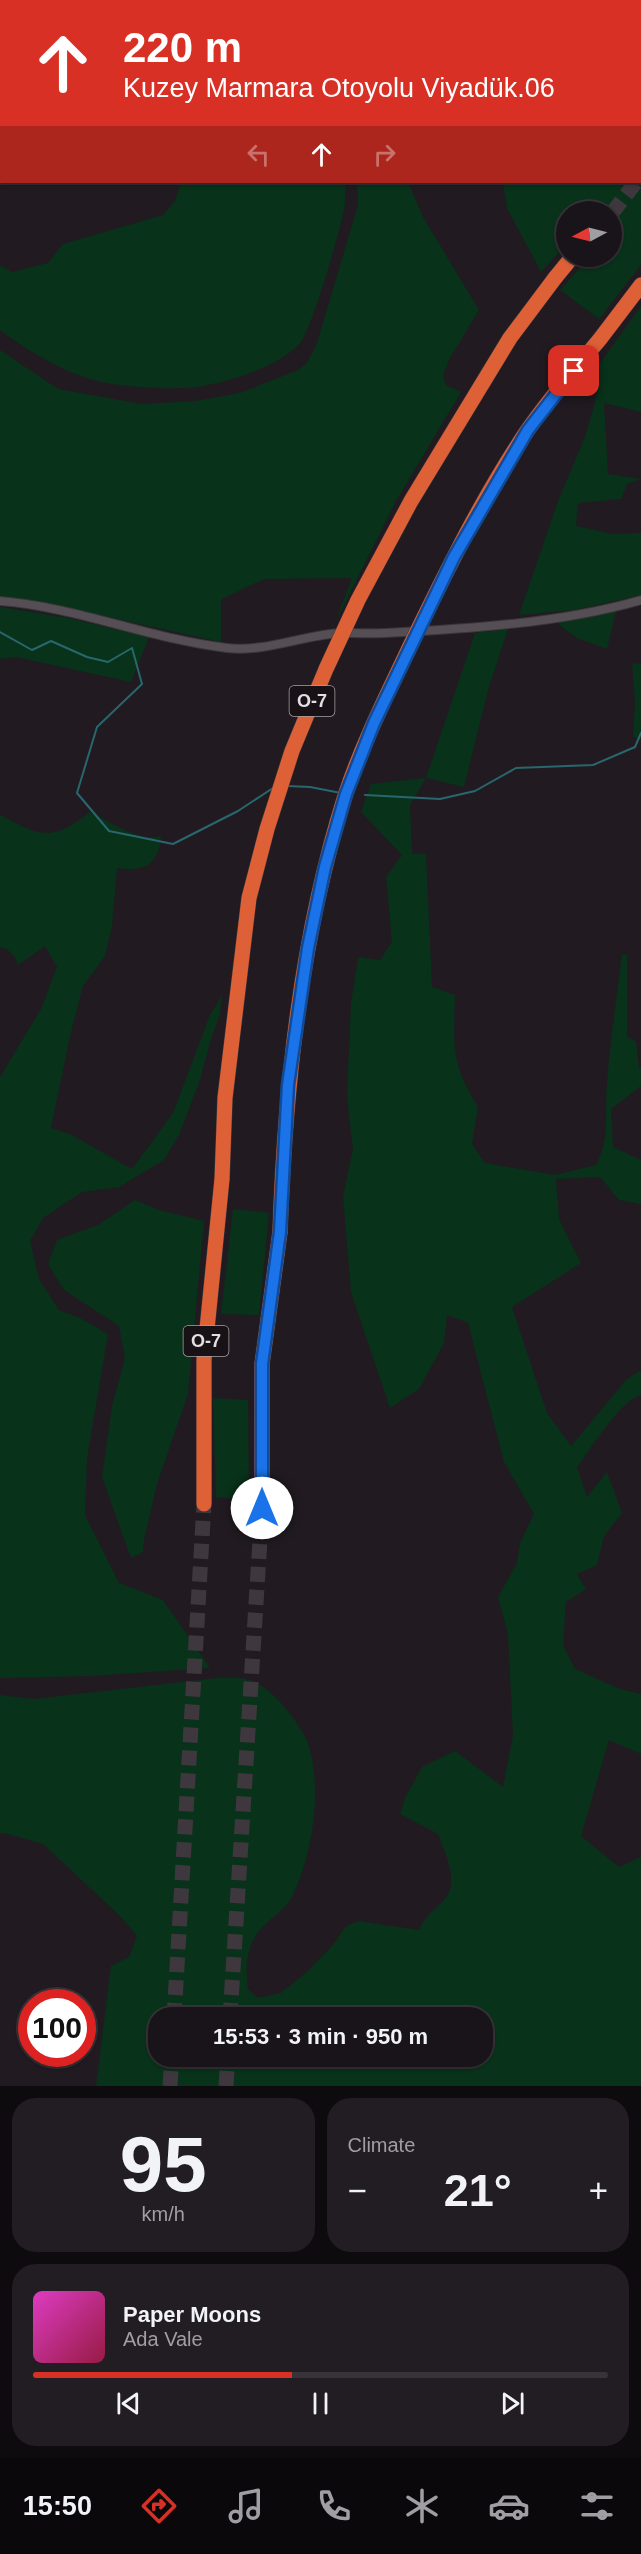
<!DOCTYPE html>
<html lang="en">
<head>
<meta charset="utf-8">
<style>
	body { margin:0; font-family:Arial,sans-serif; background:#221d22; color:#f1f3f6; height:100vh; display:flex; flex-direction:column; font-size:22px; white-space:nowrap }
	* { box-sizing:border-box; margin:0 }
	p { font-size:20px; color:#9f9ea2 }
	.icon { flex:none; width:33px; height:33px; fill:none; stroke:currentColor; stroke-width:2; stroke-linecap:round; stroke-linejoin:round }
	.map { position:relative; height:2086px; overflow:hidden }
	.side { display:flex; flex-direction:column; gap:12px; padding:12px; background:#0e0b0e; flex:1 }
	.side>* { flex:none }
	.top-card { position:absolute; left:0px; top:0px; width:642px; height:183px; box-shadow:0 2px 4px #0004,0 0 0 2px #373338; background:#d93025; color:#fff; overflow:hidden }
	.needle { width:39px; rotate:263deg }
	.tools { position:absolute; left:556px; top:201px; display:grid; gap:12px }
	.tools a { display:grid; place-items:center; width:66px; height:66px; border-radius:50%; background:#191419; box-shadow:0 2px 4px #0004,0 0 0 2px #373338; font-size:30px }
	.speed { position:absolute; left:18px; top:1989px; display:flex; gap:12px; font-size:30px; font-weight:700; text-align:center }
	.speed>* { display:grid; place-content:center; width:78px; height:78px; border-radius:50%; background:#191419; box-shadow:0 2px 4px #0004,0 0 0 2px #373338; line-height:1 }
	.speed .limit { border:9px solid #d22; background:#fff; color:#111 }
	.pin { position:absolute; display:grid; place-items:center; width:51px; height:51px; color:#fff; margin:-26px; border-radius:12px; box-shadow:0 3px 9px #0006 }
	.me { position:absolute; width:66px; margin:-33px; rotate:0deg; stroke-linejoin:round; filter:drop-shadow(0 0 4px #0008) }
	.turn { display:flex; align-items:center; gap:21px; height:126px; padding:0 24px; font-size:27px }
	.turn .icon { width:78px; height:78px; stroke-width:2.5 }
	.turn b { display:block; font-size:42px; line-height:51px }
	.lanes { display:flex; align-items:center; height:57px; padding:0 24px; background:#0003; justify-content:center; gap:30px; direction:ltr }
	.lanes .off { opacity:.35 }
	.big { font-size:45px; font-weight:700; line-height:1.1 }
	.side .card { flex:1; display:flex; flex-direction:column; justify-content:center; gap:9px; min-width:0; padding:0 21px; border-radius:24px; background:#221d22 }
	.side .dial { align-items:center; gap:0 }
	.dial b { font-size:78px; line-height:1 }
	.song { display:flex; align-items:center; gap:18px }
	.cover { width:72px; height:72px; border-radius:9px; background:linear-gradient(135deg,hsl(310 70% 55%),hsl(340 70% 35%)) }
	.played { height:6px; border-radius:3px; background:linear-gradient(90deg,#d93025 45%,#373338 45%) }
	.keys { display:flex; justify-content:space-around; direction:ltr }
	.heat { display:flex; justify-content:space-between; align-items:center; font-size:33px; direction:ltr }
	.side .tiles { flex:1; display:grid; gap:12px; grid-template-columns:1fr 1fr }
	.card:last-child { grid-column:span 2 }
	.trip { position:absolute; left:148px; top:2007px; width:345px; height:60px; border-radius:24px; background:#191419; box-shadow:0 2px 4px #0004,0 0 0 2px #373338; font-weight:700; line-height:60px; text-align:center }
	.tab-bar { display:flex; height:96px; justify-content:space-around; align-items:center; background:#0a080a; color:#9f9ea2 }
	.tab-bar .icon { width:42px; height:42px }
	.tab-bar .on { color:#d93025 }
	.tab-bar b { font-size:27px; color:#f1f3f6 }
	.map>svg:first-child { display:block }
	.green { fill:#083219; fill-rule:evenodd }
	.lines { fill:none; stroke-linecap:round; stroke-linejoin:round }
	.stream { stroke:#28676e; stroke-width:2 }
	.highway-tunnel { stroke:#3e383e; stroke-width:15; stroke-dasharray:15 8; stroke-linecap:butt }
	.street-casing { stroke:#3a363a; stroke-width:10 }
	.highway-casing { stroke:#3a363a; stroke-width:16 }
	.street { stroke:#564e55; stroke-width:8 }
	.highway { stroke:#de6036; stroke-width:15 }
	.highway-bridge-casing { stroke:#3a363a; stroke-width:16; stroke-linecap:butt }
	.highway-bridge { stroke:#de6036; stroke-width:15 }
	.route-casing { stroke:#114b97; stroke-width:15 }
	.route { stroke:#1a73e8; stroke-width:10 }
	.labels { text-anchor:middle; stroke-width:6; stroke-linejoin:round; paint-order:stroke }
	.shield { fill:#181217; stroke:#a5a1a5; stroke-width:1.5 }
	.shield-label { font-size:18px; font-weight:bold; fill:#e2dee2 }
</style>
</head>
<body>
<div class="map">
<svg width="641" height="2086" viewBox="0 0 641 2086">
	<rect width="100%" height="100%" fill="#211b21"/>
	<path class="green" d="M27 0H641V128L640 2 22 1Z
		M641 168V265L599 319 560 290 590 257 612 256V212H567V243L541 272 507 208 503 182H640Z
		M181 182H345C345 190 346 200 344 209 340 231 312 329 300 343 280 367 227 382 197 387 175 390 118 387 97 381 63 372 28 351 0 330V265L12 272 48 263 63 244 163 215 175 201Z
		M357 182H408L423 217 479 310 449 360 443 376 446 385 461 392 396 501 335 623 352 578 264 579 224 598 221 600V642L99 615 0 598V350L58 389 142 404 196 401 240 393 298 370 307 363 317 343 358 205Z
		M641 306V412L604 403 608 474 641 479 627 484 621 499 578 503 576 526 612 534 641 533V595L574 610 519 615 558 501 585 437 598 391 591 376Z
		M0 607 63 617 149 637 131 682 16 657 0 659Z
		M616 611 607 649 577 638 559 625V621L562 619 599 615Z
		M508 629 488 690 464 787 426 778 410 805 412 854H426L432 987 455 995C454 1046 450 1062 478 1107L472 1144 485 1163 555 1175 596 1165C611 1138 604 1112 607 1083 610 1040 617 997 622 954L627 955V1036L636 1042 639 1068H641V1086L611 1109 613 1147 641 1160V1204L619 1200 600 1177 556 1179 559 1219 581 1263 512 1307 547 1413 571 1446 627 1379 641 1370V1394C617 1405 593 1446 577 1467L587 1497 607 1472 622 1513 604 1536 597 1565 577 1574 586 1589 566 1602 563 1645 575 1669 620 1689 641 1694V1754L609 1740 581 1836 619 1867 641 1857V2086H96L111 1966 129 1957 137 1936 120 1916 43 1844 4 1833 0 1834V1695L34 1699 217 1678C227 1678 239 1677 249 1680 263 1685 272 1693 282 1704 292 1716 304 1731 309 1746 322 1793 313 1851 293 1895 286 1911 269 1918 259 1931 246 1947 245 1970 248 1989L258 1998 281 1993 308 1971 332 1946 345 1927 358 1921 419 1930C424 1917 433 1911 443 1901 461 1883 445 1854 438 1834L400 1814 405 1798 422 1767 455 1751 503 1787 513 1735 508 1634 498 1597 517 1563 520 1543 534 1514 504 1462 468 1323 447 1315 444 1343 419 1389 390 1408 351 1292 343 1196 353 1149 347 1097 351 1004 358 957 380 960 392 942 386 877 402 855 361 812 371 784 426 778 475 633ZM159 2018H483V2056H159Z
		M632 663 641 664V740L633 737 635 701Z
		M90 812C111 822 137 842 161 836 159 865 144 872 117 868L112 926 105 956 83 986 70 1036 51 1128 72 1135 132 1169 173 1113 210 1015 220 999 222 990 220 1014 211 1039 200 1080 179 1135 164 1160 119 1187 82 1192 43 1218 30 1241 39 1279 59 1310 80 1318 108 1334 87 1459 85 1515 119 1583 163 1600 210 1668 90 1676 0 1678V1077L41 1009 57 967 45 946 18 965C16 956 9 949 0 947V815C41 837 52 842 90 812Z
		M135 1200 159 1210 204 1221 188 1394 157 1484 144 1540 143 1552 131 1558 102 1477 112 1406 125 1358 119 1326 64 1290 48 1264 57 1240 98 1225Z
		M233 1209 269 1213 259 1315 221 1314Z
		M213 1398 248 1400 249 1500 216 1497Z"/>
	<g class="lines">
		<path class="stream" d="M0 632 32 650 51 641 87 657 108 662 132 648 142 684 97 727 77 793 109 831 173 844 238 811 273 788
			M287 786 310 787 341 793
			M365 795 440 799 475 791 516 768 593 765 635 747 641 733"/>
		<path class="highway-tunnel" d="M612 213 636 182
			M174 2018 204 1504
			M230 2018 262 1508
			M170 2086 172 2056
			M226 2086 228 2056"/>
		<g class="street-casing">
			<path id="street" d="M0 601C77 607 150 639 227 648 261 652 296 638 330 634 348 632 367 634 385 633 467 629 562 623 641 600"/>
		</g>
		<g class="highway-casing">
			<path id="highway" d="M555 278 573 256
				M600 339 641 285
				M204 1504V1359L222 1179
				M262 1508V1364L280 1232"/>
		</g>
		<use href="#street" class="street"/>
		<use href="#highway" class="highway"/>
		<g class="highway-bridge-casing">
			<path id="highway-bridge" d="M222 1179 225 1098 249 898 267 829 292 751 326 669 358 600 411 501 510 338 555 278
				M280 1232C285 1086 301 936 345 796 362 744 388 693 411 644 446 572 482 498 527 431 549 399 575 369 600 339"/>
		</g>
		<use href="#highway-bridge" class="highway-bridge"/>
	</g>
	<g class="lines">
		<g class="route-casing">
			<path id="route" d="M262 1508V1364L280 1232 288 1085 308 948 325 867 346 794 374 723 454 557 528 430 574 371"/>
		</g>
		<use href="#route" class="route"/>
	</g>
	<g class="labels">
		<g class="shield">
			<rect x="289.5" y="686" width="45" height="30" rx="4.5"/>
			<rect x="183.5" y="1326" width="45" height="30" rx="4.5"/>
		</g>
		<g class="shield-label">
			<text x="312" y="707">O-7</text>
			<text x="206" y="1347">O-7</text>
		</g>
	</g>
</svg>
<div class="tools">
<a><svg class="needle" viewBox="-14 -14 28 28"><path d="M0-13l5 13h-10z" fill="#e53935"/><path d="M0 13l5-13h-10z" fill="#9f9ea2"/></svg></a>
</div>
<div class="speed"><div class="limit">100</div></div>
<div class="pin" style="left:574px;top:371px;background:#d93025"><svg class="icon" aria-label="arrive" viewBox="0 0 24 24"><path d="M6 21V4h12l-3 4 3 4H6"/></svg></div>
<svg class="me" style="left:262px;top:1508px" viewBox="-20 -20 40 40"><circle r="19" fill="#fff"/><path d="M0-13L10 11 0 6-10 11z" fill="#1a73e8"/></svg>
<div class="trip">15:53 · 3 min · 950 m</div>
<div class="top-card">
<div class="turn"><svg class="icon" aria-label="ahead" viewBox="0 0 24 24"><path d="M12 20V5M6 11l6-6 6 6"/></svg><div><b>220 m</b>Kuzey Marmara Otoyolu Viyadük.06</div></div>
<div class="lanes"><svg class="icon off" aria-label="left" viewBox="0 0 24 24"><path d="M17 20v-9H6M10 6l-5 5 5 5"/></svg><svg class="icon" aria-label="ahead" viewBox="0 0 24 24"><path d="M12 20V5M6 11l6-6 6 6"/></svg><svg class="icon off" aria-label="right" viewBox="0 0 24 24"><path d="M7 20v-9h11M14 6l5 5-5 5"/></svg></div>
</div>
</div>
<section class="side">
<div class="tiles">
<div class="card dial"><b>95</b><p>km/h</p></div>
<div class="card"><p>Climate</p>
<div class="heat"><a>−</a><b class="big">21°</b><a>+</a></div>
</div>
<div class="card">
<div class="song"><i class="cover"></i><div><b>Paper Moons</b><p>Ada Vale</p></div></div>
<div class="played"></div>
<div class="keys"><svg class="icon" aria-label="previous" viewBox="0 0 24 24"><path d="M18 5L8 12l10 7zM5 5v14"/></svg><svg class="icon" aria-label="pause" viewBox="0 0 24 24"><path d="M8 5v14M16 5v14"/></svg><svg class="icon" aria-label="next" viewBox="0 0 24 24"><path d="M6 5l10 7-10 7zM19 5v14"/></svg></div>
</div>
</div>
</section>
<nav class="tab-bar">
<b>15:50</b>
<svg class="icon on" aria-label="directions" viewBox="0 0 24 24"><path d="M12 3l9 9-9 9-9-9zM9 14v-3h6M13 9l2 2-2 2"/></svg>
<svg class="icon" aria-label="music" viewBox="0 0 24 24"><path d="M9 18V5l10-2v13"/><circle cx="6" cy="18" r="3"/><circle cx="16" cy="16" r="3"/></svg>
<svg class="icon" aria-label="phone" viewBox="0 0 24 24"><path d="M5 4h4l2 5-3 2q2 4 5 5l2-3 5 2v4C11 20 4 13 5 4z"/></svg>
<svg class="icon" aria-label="climate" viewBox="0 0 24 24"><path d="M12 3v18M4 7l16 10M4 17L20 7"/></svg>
<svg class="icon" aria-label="car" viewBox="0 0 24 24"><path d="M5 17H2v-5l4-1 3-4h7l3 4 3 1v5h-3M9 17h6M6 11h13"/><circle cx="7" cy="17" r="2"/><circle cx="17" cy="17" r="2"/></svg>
<svg class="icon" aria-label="filters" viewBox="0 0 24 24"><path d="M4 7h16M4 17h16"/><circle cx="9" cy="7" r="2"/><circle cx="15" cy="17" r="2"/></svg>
</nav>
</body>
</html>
